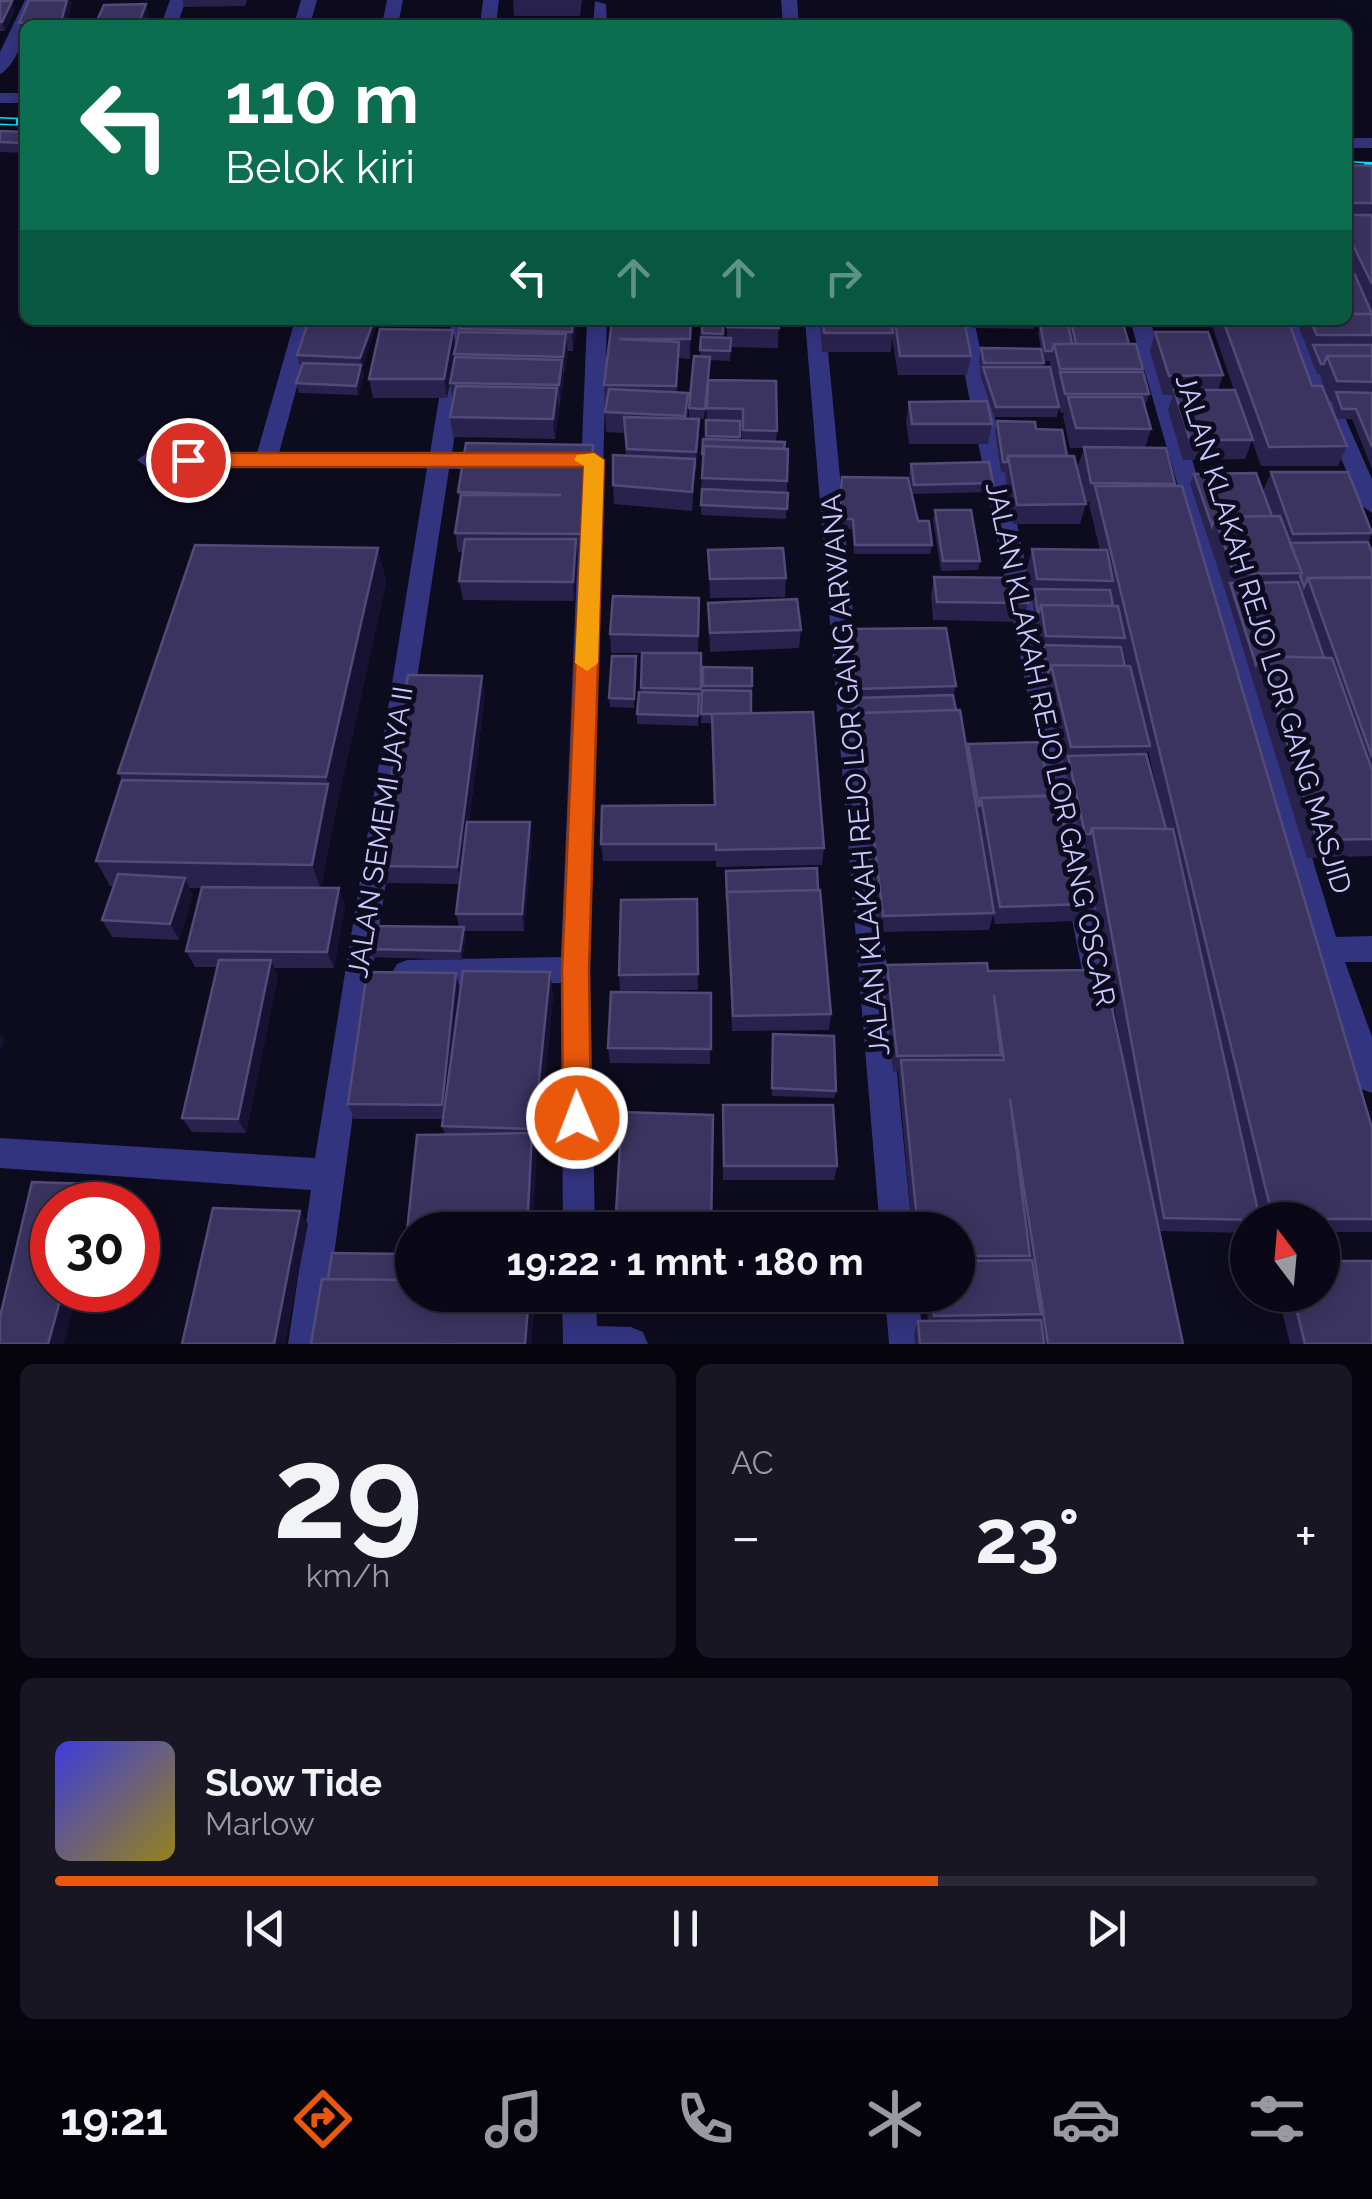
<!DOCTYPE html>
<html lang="id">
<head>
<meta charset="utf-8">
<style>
	body { margin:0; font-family:Raleway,sans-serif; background:#181623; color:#f1f3f6; height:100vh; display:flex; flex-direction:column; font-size:38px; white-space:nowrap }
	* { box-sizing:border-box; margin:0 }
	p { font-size:32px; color:#999aa1 }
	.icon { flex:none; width:55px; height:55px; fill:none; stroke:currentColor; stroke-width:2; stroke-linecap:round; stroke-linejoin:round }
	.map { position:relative; height:1344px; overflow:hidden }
	.sheet { display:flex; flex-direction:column; gap:20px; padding:20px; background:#06040c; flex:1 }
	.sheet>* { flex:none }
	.hud { position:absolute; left:20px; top:20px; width:1332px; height:305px; border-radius:15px; box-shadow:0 5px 25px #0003,0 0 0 2px #2a2935; background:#0b6e4f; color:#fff; overflow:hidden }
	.needle { width:65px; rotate:344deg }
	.controls { position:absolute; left:1230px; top:1202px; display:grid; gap:20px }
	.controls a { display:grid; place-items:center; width:110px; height:110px; border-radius:50%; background:#0a0816; box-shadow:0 5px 25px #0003,0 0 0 2px #2a2935; font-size:50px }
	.speed { position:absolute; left:30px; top:1182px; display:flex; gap:20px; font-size:50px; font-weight:700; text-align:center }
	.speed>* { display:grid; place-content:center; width:130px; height:130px; border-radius:50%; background:#0a0816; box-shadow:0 5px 25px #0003,0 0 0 2px #2a2935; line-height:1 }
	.speed .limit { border:15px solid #d22; background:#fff; color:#111 }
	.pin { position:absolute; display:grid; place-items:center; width:85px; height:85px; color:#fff; margin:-42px; border:5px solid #fff; border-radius:50%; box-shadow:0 2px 10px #0007 }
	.me { position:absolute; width:110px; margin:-55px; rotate:359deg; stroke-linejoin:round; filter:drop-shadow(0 0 8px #0008) }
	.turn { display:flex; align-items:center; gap:35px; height:210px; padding:0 40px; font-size:45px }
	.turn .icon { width:130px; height:130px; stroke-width:2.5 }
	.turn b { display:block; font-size:70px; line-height:85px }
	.lanes { display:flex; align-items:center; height:95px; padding:0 40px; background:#0003; justify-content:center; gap:50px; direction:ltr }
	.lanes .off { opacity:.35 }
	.big { font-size:75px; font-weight:700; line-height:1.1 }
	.sheet .widget { flex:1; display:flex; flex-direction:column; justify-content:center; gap:15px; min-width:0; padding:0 35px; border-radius:15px; background:#181623 }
	.sheet .dial { align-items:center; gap:0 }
	.dial b { font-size:130px; line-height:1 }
	.song { display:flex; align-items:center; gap:30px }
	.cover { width:120px; height:120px; border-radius:15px; background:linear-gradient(135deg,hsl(240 70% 55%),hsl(50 70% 35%)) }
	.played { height:10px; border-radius:5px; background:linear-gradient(90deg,#ea580c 70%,#2a2935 70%) }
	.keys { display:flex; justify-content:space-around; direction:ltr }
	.heat { display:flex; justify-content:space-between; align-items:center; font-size:55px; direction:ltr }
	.sheet .tiles { flex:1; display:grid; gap:20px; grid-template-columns:1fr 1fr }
	.widget:last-child { grid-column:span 2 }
	.trip { position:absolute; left:395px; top:1212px; width:580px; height:100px; border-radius:50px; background:#0a0816; box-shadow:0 5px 25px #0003,0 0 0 2px #2a2935; font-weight:700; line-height:100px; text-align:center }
	.tab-bar { display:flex; height:160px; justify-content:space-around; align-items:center; background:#040309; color:#999aa1 }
	.tab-bar .icon { width:70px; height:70px }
	.tab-bar .current { color:#ea580c }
	.tab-bar b { font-size:45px; color:#f1f3f6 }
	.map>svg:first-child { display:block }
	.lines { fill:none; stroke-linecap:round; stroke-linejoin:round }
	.service { fill:#33347f; fill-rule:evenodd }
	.minor { fill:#33347f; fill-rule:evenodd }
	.rail-casing { stroke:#00e5f3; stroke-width:8 }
	.rail { stroke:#0d0b1e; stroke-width:5; stroke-dasharray:16; stroke-linecap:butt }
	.wall { fill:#29224d; fill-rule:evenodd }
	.shaded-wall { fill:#171232 }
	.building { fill:#3b3460; stroke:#524b79; stroke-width:2.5 }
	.route { fill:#ea580c; stroke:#983908; stroke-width:2.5 }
	.slow { fill:#f59e0b }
	.labels { text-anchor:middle; stroke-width:10; stroke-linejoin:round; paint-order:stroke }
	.street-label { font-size:28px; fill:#ccc8ff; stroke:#0d0b1e }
</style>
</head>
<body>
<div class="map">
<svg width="1372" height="1344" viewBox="0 0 1372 1344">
	<rect width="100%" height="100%" fill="#0d0b1e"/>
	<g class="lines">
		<path class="service" d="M595 1 606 4 607 25H593Z"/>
		<path class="minor" d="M25 0H41L29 25H25C25 40 13 68 0 74V52Z
			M170 0H186L177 25H161Z
			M301 0H317L310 25H294Z
			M387 0H403L398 25H382Z
			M483 0H499L496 25H480Z
			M781 0H797L799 25H783Z
			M0 93H25V103H0Z
			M1348 138H1372V148H1348Z
			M295 320H315L279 453H430L452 320H472L452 453H494L505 461 494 469H449L372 974 322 1344H288L311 1190 0 1168V1138L315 1158 427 468H148L137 460 148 452 257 453Z
			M587 320H607L590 970 595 1230H563L561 983 407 986 397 982 392 973 397 964 407 960 561 957Z
			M805 320H825L912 1230H880Z
			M954 320H974L1118 1001 1113 1011 1103 1014 1093 1011 1088 1001Z
			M1130 320H1150L1336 937 1372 936V962H1345L1372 1037V1093L1361 1089 1357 1079 1312 950Z
			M1282 320H1302L1372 479V513L1361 505Z
			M562 1295H596L597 1326 631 1327 643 1332 648 1344H563Z
			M885 1295H919L923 1344H889Z"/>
		<g class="rail-casing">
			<path id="rail" d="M0 121 25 122
				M1348 165 1372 166"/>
		</g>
		<use href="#rail" class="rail"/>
	</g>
	<path class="wall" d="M182 0H247L245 6 184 7Z
		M513 0H582L580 16H514Z
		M0 1 15 10 5 31H0Z
		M72 1 66 25H25V33H23L19 23Z
		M0 131 25 132 24 153 0 152Z
		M1348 165 1372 166V469L1352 419H1337L1332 401H1328L1320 374H1317L1296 320H1348Z
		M308 320H383L381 327 376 326 362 368 364 375 358 395 299 393 296 383 302 365H299L297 355Z
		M461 320H578L573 351H567L555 439 453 437 450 417 453 402 450 385 447 398H373L369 379 453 330 456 348Z
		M608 320H699V324H691L690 359 679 358 677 392 688 412 687 419 699 438 696 471H695L692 511 614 504 613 485 626 456 624 433 606 432 605 412 606 404H605L604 385 612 323H609Z
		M702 320H723V338H727V320H779L778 348 731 347 730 361 710 360 709 380 777 431 776 442 784 449H788L786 519 701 515 702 454 706 439 707 395 704 419 689 418V408L700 357ZM740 428H742V441H740Z
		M820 320H892V323V320H964L971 356 967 375H898L892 338 891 352H822Z
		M972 320H1036L1034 329 973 328Z
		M1039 320H1122L1129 344 1143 369 1142 372 1149 394 1145 407 1151 429 1145 448 1175 484 1174 486 1372 1128V1232H1322V1220H1248V1233L1159 1231 1183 1344H915L914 1333 918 1321H928L925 1295H958V1230H912L898 1071 893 1072 884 981 887 965 988 971 1130 1094 1085 846 1086 843H1082L1045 683 1027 568 1032 549 1100 550 1089 505 1090 502H1086L1078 466 1084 448H1070L1063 416 1064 413H1061L1059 408 1057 417H994L981 377 979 358 981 348 1041 349 1038 333 1040 325ZM1044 361H1050V367H1043ZM1122 644 1127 666H1125ZM1148 751 1166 829 1146 754Z
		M1210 320H1288L1312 386 1347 446 1338 466H1261L1252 441 1245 459 1183 460 1168 410 1173 395H1163L1150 351 1155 332 1223 375 1218 390H1234Z
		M909 402 992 424 988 444H909L906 421Z
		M997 421 1036 429 1067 456 1086 504 1080 524H1013L1005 472H1001L995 431Z
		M594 464 589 553H577L574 601 463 600 459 581 463 552H458L455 533 460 503 458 492Z
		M911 464 993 483 991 492 913 494 909 474Z
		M1271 472 1372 534 1368 542 1372 553V856L1307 858 1226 593 1190 484 1194 474 1263 491Z
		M842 477 932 545 930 554H854L852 529H838Z
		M935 510 980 561 978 570 941 571 933 520Z
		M378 548 386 583 336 809 321 888 345 905 334 968H274L278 976 246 1133 192 1132 182 1118 218 967H195L186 951 202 888H189L193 895 179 940 112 937 102 920 114 886H110L96 861 122 780 118 773Z
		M708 550 786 578 785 597 710 598Z
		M934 577 1028 603 1023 622 933 620 931 595Z
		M699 598 698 653 701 689V698H699L698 726 637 724V714L641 692 642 653H611L610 634Z
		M708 603 801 630 799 648 710 652Z
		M850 629 956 686 953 695 967 752 968 744 1044 774 1084 904 1077 921 995 924 993 915 989 930 880 932 848 648Z
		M636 656 634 708 610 707 609 698Z
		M703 667 752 686 751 713 824 848 822 865 716 867V861H603L601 844 714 805 712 723H701Z
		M485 694 469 822 532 840 524 931H464L466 936 462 960 368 957 366 949 459 927 456 914 460 884 382 883 376 866Z
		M726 871 818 890 831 1014 829 1030 732 1031Z
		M697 899 698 990 620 991 619 975Z
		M463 971 550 972 553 996 539 1149H536L533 1230H412V1295H534L535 1300 531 1344H311L322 1279H328L332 1253 404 1254 417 1135 445 1134 442 1126 443 1119H354L348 1104 367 972 456 973 460 989 459 998Z
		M711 993 710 1064 610 1063 608 1048Z
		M772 1042 836 1091 834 1098 772 1096Z
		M723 1105 837 1166 834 1180H723Z
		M612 1295H710L709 1312 614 1310Z
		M1278 1295H1322L1372 1344H1290Z"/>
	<path class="shaded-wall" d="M67 0 72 1 66 25H61V22Z
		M12 1 15 10 5 31 2 22Z
		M146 4 152 23 151 25H138Z
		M25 135V150L24 153 20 143Z
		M374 320 376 329 362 368 360 358Z
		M573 320H578L573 351 572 332Z
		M453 330 456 349 447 398 444 379Z
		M566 334 568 353 565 376 563 357Z
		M562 360 564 379 560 404 559 385Z
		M361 365 364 375 358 395 356 386Z
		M557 388 559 407 555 439 553 419Z
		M699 419V438L696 471V452Z
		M593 445 594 464 589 553 587 534Z
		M576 539 578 558 574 601 573 582Z
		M378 548 386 583 336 809 321 890 312 865 328 784 326 777Z
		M482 676 485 694 461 884 457 867Z
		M530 822 532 840 524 931 522 914Z
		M185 878 193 895 179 940 170 924Z
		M339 888 345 905 334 968 327 952Z
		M464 927 466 936 462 960 460 951Z
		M271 960 278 976 246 1133 238 1119Z
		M550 972 553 996 539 1149 534 1129Z
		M456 973 460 989 446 1119 442 1105Z
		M0 1033 5 1039 0 1051Z
		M532 1133 537 1154 533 1230H527Z
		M92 1184 104 1197 102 1205H86Z
		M300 1211 308 1224 285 1344H274Z
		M63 1290H78L64 1344H48Z
		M529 1295H534L535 1300 531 1344H525Z"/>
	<path class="building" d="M29 0H67L61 22 19 23Z
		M0 1H12L2 22H0Z
		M146 4 138 25H95L104 5Z
		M0 131 25 132V135L20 143 0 142Z
		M1348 165 1372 166V203H1348Z
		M1348 215H1372V284L1348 235Z
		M1348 260 1353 272H1348Z
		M1348 275H1355L1372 314H1348Z
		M1348 314H1372V335H1317L1310 320H1348Z
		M309 320H374L360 358 297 355Z
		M461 320H573L572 332 459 329Z
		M612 320H691L690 339H619L679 342 676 386 604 385Z
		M702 320H723V334L702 333Z
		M727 320H779V328L727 327Z
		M823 320H891L893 333H824Z
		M895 320H964L971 356H900Z
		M1122 320 1129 344H1076L1071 321Z
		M1223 320H1288L1312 386H1322L1347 446 1269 447Z
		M1068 323 1072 344H1054L1052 351H1045L1040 324Z
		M380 329 453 330 444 379H369Z
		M459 332 566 334 563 357 454 354Z
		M1155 332H1208L1223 375 1169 376Z
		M701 337 731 338 730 351 700 350Z
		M1054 344H1136L1143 369H1060Z
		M1313 345H1372V356H1327L1324 364H1321Z
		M981 348 1041 349 1044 363H984Z
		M694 356 710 357 705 409 689 408Z
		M1327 356H1372V382L1337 381Z
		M455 357 562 360 559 385 450 383Z
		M303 363 361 365 356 386 296 383Z
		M983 367H1050L1059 407H996Z
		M1060 372H1143L1149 394H1065Z
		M708 380 776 381 777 431 743 430V409L707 408Z
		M456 386 557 388 553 419 450 417Z
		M609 389 688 393 685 416 605 412Z
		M1174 390H1235L1253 440H1190Z
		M1336 392 1372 393V447L1356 409H1342Z
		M1068 397H1142L1151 429 1076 428Z
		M987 401 992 424H912L909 402Z
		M624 417 699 419 696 452 627 449Z
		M706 420 740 421V437L706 436Z
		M997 421 1035 422 1036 429 1062 430 1067 456H1008L1007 462H1003Z
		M703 439 785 442 784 449 704 446V454H702Z
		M466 443 593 445 587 534 455 533 461 495H561L458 492Z
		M704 446 788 449 787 481 702 478Z
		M1084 447 1166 448 1175 484 1091 483Z
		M613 455 695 459 692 492 613 485Z
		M1008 456H1074L1086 504 1017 505Z
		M989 462 993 483 914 485 911 464Z
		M1271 472H1348L1372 533 1293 534Z
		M1256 473 1272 516 1215 517 1212 526 1194 474Z
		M842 477 908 478 918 521H929L932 545H855L853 519H839Z
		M1095 486H1182L1372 1128V1219H1273Z
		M702 489 788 493 787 509 701 505Z
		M935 510H971L980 561H943Z
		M1280 516 1302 573 1234 574 1215 517Z
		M465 539H576L573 582 459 581Z
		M1368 542 1372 553V578H1308L1304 587 1300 576 1302 573 1290 543Z
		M195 545 378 548 326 777 118 773Z
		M783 548 786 578 710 579 708 550Z
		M1032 549 1107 550 1113 581 1037 579Z
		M934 577 1025 578 1028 603 937 602Z
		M1372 577V757L1308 578Z
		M1298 582 1324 658 1261 656 1256 665 1230 583Z
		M1034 589 1110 590 1113 606 1041 605 1038 614Z
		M613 596 699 598 698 636 610 634Z
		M797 599 801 630 710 633 708 603Z
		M1041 605 1118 606 1125 638 1046 636Z
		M946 628 956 686 856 689 850 629Z
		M1043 645 1121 647 1125 666 1051 665 1048 674Z
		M642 653H701V689L641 688Z
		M612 656H636L634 699 609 698Z
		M1261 656 1332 658 1372 770V839L1317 840Z
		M1051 665 1130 666 1150 746 1071 747Z
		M703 667 752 668V686H703Z
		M408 675 482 676 457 867 376 866Z
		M702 690 751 691V713L701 714Z
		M639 692 699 694 698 716 637 714Z
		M953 695 956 710 859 713 858 722 855 698Z
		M960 710 994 913 883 916 859 713Z
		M813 712 824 848 716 850V844H601L602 806 715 805 712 714Z
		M1044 742V774L1051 796 981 798 979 807 968 744Z
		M1146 754 1166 829 1092 828 1090 834H1085L1068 756Z
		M122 780 328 784 312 865 96 861Z
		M1056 795 1084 904 1000 907 981 798Z
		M467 822H530L522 914H456Z
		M1092 828 1173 829 1260 1220 1164 1218Z
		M817 868 818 890 727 892V900L726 871Z
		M118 874 185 878 170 924 102 920Z
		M202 887 339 888 327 952 186 951Z
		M820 890 831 1014 733 1016 727 892Z
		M697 899 698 974 619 975 621 900Z
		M370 926 464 927 460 951 366 949Z
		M219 960H271L238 1119 182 1118Z
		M987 963 988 971 1104 970 1183 1344H1048L1010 1099 1030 1256H958V1230H918L901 1060H1004L994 995 1001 1055 897 1056 887 965Z
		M463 971 550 972 534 1129 442 1126Z
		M367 972 456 973 442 1105 348 1104Z
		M611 992 711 993V1049L608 1048Z
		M773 1034 834 1036 836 1091 772 1088Z
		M723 1105H833L837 1166H724Z
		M622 1112 713 1115 711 1230H615Z
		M532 1133 527 1230H412V1271H403L417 1135Z
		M32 1182 92 1184 86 1205H52V1290H63L48 1344H0V1317Z
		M213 1208 300 1211 274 1344H182Z
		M332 1253 404 1254 403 1271 407 1280 328 1279Z
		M1032 1260 1041 1314 934 1316 931 1295H958V1261Z
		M1322 1261H1372V1344H1305L1293 1295H1322Z
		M322 1279 412 1280V1295H529L525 1344H311Z
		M1041 1320 1044 1344H920L918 1321Z"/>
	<path class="route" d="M188 453H594L604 460 589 970 591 1118 587 1128 577 1132 567 1128 563 1118 562 970 584 467H188L177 460Z"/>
	<path class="slow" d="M594 453 604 460 598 663 587 671 575 663 584 466 574 460 577 455Z"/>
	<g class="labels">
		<g class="street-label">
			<text transform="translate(1264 634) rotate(73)" y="10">JALAN KLAKAH REJO LOR GANG MASJID</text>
			<text transform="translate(1051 744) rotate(78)" y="10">JALAN KLAKAH REJO LOR GANG OSCAR</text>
			<text transform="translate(855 775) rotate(-95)" y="10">JALAN KLAKAH REJO LOR GANG ARWANA</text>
			<text transform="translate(380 832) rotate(-81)" y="10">JALAN SEMEMI JAYA II</text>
		</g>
	</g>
</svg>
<div class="controls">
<a><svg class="needle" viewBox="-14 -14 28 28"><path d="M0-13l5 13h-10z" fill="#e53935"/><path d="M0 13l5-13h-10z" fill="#999aa1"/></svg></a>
</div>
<div class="speed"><div class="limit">30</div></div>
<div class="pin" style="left:188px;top:460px;background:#d93025"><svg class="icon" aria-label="arrive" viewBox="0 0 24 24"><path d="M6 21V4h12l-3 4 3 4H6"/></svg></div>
<svg class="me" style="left:577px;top:1118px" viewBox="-20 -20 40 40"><circle r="17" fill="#ea580c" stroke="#fff" stroke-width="3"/><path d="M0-11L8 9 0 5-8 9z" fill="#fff"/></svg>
<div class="trip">19:22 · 1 mnt · 180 m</div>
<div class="hud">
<div class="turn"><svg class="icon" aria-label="left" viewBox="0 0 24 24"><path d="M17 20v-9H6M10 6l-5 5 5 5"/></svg><div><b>110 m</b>Belok kiri</div></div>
<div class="lanes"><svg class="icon" aria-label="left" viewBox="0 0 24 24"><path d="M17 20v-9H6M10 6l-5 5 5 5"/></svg><svg class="icon off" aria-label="ahead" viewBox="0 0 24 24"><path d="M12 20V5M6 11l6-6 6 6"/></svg><svg class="icon off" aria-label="ahead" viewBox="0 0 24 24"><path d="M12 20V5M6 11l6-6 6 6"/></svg><svg class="icon off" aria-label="right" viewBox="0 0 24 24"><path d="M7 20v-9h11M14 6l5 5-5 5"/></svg></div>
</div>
</div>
<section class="sheet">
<div class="tiles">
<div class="widget dial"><b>29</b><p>km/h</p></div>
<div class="widget"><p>AC</p>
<div class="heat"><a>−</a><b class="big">23°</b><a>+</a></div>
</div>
<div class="widget">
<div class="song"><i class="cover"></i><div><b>Slow Tide</b><p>Marlow</p></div></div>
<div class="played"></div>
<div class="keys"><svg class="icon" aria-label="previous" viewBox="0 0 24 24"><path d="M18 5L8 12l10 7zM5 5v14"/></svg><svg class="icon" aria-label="pause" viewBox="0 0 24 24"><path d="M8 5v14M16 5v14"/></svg><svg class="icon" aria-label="next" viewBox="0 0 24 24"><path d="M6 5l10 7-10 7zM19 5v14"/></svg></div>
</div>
</div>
</section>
<nav class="tab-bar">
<b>19:21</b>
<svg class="icon current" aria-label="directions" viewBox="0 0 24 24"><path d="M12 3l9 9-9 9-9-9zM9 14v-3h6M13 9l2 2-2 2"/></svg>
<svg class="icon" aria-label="music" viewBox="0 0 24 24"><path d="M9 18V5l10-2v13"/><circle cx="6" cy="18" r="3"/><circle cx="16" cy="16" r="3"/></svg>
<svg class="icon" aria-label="phone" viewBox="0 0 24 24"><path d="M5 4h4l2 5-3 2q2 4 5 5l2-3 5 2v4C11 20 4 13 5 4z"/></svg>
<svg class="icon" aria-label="climate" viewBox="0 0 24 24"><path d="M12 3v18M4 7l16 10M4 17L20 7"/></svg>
<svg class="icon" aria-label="car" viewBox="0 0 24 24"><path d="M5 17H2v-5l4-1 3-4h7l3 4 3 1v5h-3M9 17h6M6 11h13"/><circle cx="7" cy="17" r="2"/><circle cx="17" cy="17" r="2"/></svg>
<svg class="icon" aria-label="filters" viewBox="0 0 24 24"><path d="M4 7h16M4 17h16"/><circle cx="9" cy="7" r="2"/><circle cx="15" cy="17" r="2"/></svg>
</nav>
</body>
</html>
